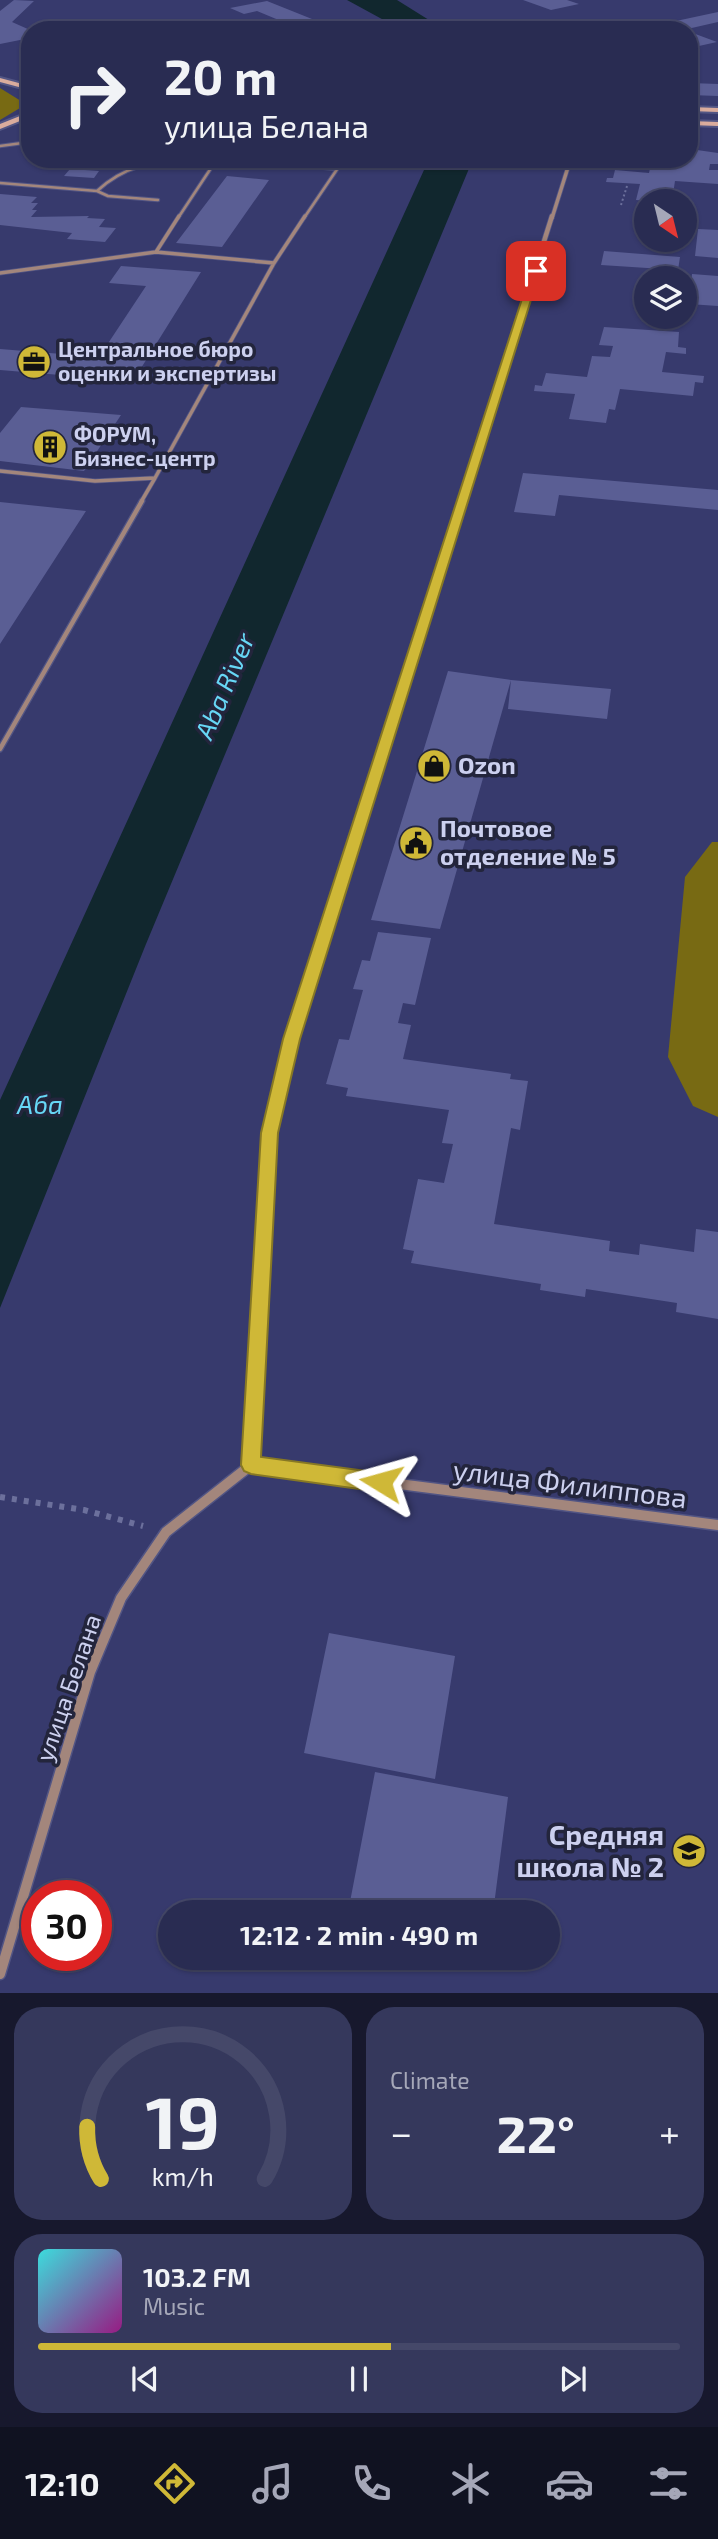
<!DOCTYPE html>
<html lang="en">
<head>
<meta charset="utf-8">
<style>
	body { margin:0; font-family:"Exo 2",sans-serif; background:#35385c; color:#f1f3f6; height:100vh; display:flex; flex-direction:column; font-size:26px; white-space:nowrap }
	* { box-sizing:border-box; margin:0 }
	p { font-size:23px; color:#a5a7b8 }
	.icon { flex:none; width:38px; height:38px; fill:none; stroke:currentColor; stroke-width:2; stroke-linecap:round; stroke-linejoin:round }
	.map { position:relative; height:1993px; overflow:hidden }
	.side { display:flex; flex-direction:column; gap:14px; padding:14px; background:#17182d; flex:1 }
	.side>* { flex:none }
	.banner { position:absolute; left:21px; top:21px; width:677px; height:147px; border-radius:28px; box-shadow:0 2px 5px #0004,0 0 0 2px #454869; background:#292c52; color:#f1f3f6; overflow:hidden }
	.needle { width:46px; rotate:145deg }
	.fabs { position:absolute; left:634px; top:189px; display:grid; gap:14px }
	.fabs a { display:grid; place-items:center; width:63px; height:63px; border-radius:50%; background:#292c52; box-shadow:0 2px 5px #0004,0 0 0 2px #454869; font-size:35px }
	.speed { position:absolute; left:21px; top:1880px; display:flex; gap:14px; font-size:35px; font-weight:700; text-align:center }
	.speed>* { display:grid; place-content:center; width:91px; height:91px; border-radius:50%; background:#292c52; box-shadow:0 2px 5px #0004,0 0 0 2px #454869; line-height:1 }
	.speed .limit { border:10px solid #d22; background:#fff; color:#111 }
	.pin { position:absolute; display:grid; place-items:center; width:60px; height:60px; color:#fff; margin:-30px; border-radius:14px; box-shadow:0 4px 10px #0006 }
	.me { position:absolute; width:77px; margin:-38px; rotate:278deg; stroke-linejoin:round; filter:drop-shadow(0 0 5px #0008) }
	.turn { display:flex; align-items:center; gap:24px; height:147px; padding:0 28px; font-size:32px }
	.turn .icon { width:91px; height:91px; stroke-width:2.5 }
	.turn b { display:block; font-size:49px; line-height:60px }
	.big { font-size:52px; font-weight:700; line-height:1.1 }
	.side .tile { flex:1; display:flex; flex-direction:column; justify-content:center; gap:10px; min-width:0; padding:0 24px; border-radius:28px; background:#35385c }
	.side .dial { align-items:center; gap:0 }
	.dial svg { height:182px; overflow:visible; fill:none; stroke:#454869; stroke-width:7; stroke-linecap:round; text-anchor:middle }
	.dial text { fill:#f1f3f6; stroke:none }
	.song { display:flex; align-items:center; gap:21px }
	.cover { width:84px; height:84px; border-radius:10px; background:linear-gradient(135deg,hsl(180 70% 55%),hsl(310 70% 35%)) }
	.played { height:7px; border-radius:4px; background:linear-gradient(90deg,#cfb837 55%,#454869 55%) }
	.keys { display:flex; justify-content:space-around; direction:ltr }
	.heat { display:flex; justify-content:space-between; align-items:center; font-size:38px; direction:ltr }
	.side .tiles { flex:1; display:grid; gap:14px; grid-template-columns:1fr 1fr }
	.tile:last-child { grid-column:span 2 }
	.trip { position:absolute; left:158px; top:1900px; width:402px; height:70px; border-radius:35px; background:#292c52; box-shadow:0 2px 5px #0004,0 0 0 2px #454869; font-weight:700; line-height:70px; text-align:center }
	.tab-bar { display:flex; height:112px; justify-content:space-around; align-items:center; background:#101221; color:#a5a7b8 }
	.tab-bar .icon { width:49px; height:49px }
	.tab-bar .active { color:#cfb837 }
	.tab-bar b { font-size:32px; color:#f1f3f6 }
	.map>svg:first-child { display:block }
	.green { fill:#786a13 }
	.water { fill:#11272e }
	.building { fill:#5a5e94 }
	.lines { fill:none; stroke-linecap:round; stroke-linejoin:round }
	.service-far2-casing { stroke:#525584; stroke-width:4.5 }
	.service-far1-casing { stroke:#525584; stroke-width:5 }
	.service-casing { stroke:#525584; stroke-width:7 }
	.minor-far4-casing { stroke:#525584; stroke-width:5 }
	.minor-far3-casing { stroke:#525584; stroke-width:6 }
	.minor-far2-casing { stroke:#525584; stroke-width:8 }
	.minor-far1-casing { stroke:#525584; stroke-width:10 }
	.minor-casing { stroke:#525584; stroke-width:13 }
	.secondary-casing { stroke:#525584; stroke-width:4 }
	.path-far1 { stroke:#6c709c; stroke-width:2; stroke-dasharray:2 2.5; stroke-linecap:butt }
	.path { stroke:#6c709c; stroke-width:6; stroke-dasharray:5 7; stroke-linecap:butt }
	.service-far2 { stroke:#a3867c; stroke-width:2.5 }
	.service-far1 { stroke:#a3867c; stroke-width:3.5 }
	.service { stroke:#a3867c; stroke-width:4.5 }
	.minor-far4 { stroke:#a3867c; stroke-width:3.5 }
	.minor-far3 { stroke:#a3867c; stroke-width:4.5 }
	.minor-far2 { stroke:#a3867c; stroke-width:5 }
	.minor-far1 { stroke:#a3867c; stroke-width:7 }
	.minor { stroke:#a3867c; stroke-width:10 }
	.secondary { fill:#daac9d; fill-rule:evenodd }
	.route { fill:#cfb837; stroke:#877824; stroke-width:2 }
	.labels { text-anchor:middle; stroke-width:7; stroke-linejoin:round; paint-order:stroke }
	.far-poi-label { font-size:21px; font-weight:bold; fill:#ccd0ef; stroke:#23253c; text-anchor:start }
	.poi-label { font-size:24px; font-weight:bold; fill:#ccd0ef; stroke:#23253c; text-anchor:start }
	.street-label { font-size:24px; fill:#ccd0ef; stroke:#23253c }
	.water-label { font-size:26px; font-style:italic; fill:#67d7f6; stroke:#23253c }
	.near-street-label { font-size:28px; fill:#ccd0ef; stroke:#23253c }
	.near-poi-label { font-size:28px; font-weight:bold; fill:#ccd0ef; stroke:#23253c; text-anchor:end }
</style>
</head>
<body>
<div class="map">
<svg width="718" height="1993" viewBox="0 0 718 1993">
	<rect width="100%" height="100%" fill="#373a6d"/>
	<path class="green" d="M0 88 21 101 20 108 0 120Z
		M712 842H718V1117L693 1106 668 1057 685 877Z"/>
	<path class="water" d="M347 0H397L445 30H402Z
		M429 159H473L146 944 0 1308V1100Z"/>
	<path class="building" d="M14 0 34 1 12 22 30 30V44L20 40 0 44V11Z
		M523 0H567L579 4 551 10Z
		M267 1 317 21 293 26 257 11 244 14 230 8Z
		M718 12V22L683 30 648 27Z
		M690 32 717 42 699 46 690 43Z
		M690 83 718 84V96L690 95Z
		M690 149 718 153V164H710L709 170H718V184L675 181 673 194H668L666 201H651L636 200 640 184 606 182 607 178H613L615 170 649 173 652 159H690Z
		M70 169 99 171 94 178 64 176Z
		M227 176 269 180 222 247 176 243Z
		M0 194 37 197 31 203H38L32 210H37L31 217 89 216 87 218 105 219 99 227 116 228 105 242 67 239 72 233 0 225Z
		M698 229 718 230V258L695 256Z
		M604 251 680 257 678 270 601 265Z
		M121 266 201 272 133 381 0 370V349L99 357 146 286 109 283Z
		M692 274 718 276V306L689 304Z
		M656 317H684L683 324 655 322Z
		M604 327 679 332 678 347 686 348V354L666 352 662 372 704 376 703 383 695 382 693 396 620 389 615 410 609 409 606 423 569 419 575 394 534 391 535 385 542 386 546 373 587 377 592 356 610 357 613 346 599 345Z
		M21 407 121 415 84 471 0 461V433Z
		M523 473 718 490V510L559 495 555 516 514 512Z
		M0 502 86 511 0 644Z
		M448 671 511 680 440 929 371 920Z
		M511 680 611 689 607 719 508 709Z
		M378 932 431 938 415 1005 403 1003 398 1023 411 1025 403 1059 511 1074 510 1079 528 1081 520 1130 511 1128 494 1224 610 1241 609 1251 639 1255 640 1244 694 1252 696 1229 718 1232V1319L676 1312 677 1303 586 1289 585 1297 540 1290 541 1284 411 1263 414 1251 403 1249 418 1179 444 1183 453 1144 442 1143 449 1110 346 1096 348 1088 326 1084 339 1039 349 1040 363 990 353 989 362 960 370 961Z
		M329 1633 455 1656 435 1779 304 1753Z
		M375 1772 508 1797 493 1913H377L349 1907Z"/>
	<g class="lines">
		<g class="service-far2-casing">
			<path id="service-far2" d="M0 146 30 142
				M225 159 337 169
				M62 160 69 159
				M0 183 97 191C124 166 154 160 190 159
				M97 191 108 196 158 200
				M178 218 217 159
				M304 218 344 159"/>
		</g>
		<g class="service-far1-casing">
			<path id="service-far1" d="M156 252 179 216
				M0 273 156 252 274 263
				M0 471 95 481 155 478 274 263 305 216
				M141 502 155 478"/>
		</g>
		<g class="service-casing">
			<path id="service" d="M0 749 142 501"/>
		</g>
		<g class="minor-far4-casing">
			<path id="minor-far4" d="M552 218 569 164"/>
		</g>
		<g class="minor-far3-casing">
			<path id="minor-far3" d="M462 502 552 216"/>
		</g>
		<g class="minor-far2-casing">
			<path id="minor-far2" d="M344 874 462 501"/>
		</g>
		<g class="minor-far1-casing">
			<path id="minor-far1" d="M257 1359 269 1133 291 1039 344 872"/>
		</g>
		<g class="minor-casing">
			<path id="minor" d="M251 1465 718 1525
				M0 1974 90 1672 121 1598 166 1532 251 1465 257 1357"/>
		</g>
		<g class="secondary-casing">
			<path id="secondary" d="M0 78 30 86V90L0 82Z
				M690 107 718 108V112L690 111Z
				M30 112V117L0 129V124Z
				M690 121 718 122V126L690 125Z"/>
		</g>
		<path class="path-far1" d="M588 165 632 168 636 159
			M621 205 627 186"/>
		<path class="path" d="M0 1497 84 1510 143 1526"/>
		<use href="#service-far2" class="service-far2"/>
		<use href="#service-far1" class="service-far1"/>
		<use href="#service" class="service"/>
		<use href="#minor-far4" class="minor-far4"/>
		<use href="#minor-far3" class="minor-far3"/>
		<use href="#minor-far2" class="minor-far2"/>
		<use href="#minor-far1" class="minor-far1"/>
		<use href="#minor" class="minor"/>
		<use href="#secondary" class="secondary"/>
	</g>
	<path class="route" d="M536 268 540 271 300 1039 278 1133 261 1457 381 1473 388 1476 391 1482 388 1489 381 1492 251 1474 244 1471 241 1465 261 1133 283 1039 531 271Z"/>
	<defs>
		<g id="office-disc" transform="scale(1.75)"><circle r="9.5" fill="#cfb837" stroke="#23253c"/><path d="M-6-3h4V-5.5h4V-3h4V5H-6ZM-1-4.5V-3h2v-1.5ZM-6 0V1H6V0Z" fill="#111"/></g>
		<g id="building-disc" transform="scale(1.75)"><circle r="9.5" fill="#cfb837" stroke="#23253c"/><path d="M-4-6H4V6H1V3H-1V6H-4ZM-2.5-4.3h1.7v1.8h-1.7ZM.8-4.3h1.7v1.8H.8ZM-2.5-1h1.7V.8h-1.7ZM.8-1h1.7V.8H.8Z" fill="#111"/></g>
		<g id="shop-disc" transform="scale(1.75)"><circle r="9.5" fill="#cfb837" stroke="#23253c"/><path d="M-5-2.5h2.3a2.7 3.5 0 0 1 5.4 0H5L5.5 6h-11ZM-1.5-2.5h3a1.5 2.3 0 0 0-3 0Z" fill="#111"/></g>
		<g id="civic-disc" transform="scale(1.75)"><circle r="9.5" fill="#cfb837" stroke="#23253c"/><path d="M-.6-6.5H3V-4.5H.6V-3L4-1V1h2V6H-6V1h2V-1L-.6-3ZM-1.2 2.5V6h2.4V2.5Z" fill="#111"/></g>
		<g id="school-disc" transform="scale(1.75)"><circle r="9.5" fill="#cfb837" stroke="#23253c"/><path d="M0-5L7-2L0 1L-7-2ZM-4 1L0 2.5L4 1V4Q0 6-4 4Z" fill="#111"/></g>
	</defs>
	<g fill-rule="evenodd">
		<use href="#office-disc" x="34" y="362"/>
		<use href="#building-disc" x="50" y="447"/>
		<use href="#shop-disc" x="434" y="766"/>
		<use href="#civic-disc" x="416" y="843"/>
		<use href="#school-disc" x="689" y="1851"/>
	</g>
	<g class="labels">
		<g class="far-poi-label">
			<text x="58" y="357">Центральное бюро<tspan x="58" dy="24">оценки и экспертизы</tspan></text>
			<text x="74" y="442">ФОРУМ,<tspan x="74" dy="24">Бизнес-центр</tspan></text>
		</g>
		<g class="poi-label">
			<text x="458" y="774">Ozon</text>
			<text x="440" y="837">Почтовое<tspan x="440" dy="28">отделение № 5</tspan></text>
		</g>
		<g class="street-label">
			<text transform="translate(69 1688) rotate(-71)" y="8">улица Белана</text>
		</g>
		<g class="water-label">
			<text transform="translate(225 686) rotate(-67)" y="9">Aba River</text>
			<text x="40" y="1114">Аба</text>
		</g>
		<g class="near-street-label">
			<text transform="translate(570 1484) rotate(7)" y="10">улица Филиппова</text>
		</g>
		<g class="near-poi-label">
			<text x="664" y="1845">Средняя<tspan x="664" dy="32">школа № 2</tspan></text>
		</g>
	</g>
</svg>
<div class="fabs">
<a><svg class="needle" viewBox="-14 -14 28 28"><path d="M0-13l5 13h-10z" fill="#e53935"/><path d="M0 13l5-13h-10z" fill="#a5a7b8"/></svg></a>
<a><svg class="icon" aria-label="layers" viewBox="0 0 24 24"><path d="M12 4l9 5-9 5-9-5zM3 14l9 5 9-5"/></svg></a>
</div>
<div class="speed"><div class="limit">30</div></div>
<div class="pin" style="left:536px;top:271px;background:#d93025"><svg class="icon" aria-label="arrive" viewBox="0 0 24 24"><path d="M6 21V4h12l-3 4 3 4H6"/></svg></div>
<svg class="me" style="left:381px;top:1482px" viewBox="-20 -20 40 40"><path d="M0-17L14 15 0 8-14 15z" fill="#cfb837" stroke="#fff" stroke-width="4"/></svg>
<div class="trip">12:12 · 2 min · 490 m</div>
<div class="banner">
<div class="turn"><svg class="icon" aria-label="right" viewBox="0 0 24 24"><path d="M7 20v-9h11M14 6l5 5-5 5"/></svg><div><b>20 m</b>улица Белана</div></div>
</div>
</div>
<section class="side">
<div class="tiles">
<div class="tile dial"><svg viewBox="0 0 100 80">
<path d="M14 69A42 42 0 1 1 86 69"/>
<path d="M14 69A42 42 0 0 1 8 46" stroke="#cfb837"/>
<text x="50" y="56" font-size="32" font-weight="700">19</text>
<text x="50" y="72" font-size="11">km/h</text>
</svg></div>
<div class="tile"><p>Climate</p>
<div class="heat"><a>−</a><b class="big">22°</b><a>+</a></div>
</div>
<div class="tile">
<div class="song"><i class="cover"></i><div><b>103.2 FM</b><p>Music</p></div></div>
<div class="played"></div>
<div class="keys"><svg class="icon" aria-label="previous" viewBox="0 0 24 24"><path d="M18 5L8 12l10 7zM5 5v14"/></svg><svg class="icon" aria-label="pause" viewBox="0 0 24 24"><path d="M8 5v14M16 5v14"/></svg><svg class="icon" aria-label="next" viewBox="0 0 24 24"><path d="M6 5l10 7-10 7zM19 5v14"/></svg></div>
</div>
</div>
</section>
<nav class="tab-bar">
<b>12:10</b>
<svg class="icon active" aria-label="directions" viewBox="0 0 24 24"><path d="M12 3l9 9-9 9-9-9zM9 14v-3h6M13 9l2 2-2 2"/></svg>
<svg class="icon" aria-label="music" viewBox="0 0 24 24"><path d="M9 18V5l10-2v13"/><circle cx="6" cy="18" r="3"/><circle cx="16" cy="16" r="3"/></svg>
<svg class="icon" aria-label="phone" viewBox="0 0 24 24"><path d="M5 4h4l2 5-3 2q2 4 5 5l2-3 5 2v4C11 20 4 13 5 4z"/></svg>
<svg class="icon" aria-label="climate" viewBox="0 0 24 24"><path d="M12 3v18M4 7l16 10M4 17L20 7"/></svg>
<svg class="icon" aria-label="car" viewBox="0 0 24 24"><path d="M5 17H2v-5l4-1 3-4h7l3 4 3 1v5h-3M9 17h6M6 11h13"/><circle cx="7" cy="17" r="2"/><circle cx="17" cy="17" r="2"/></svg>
<svg class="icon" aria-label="filters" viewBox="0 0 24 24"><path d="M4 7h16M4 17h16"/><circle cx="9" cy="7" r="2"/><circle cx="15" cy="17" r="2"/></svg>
</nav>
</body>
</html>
